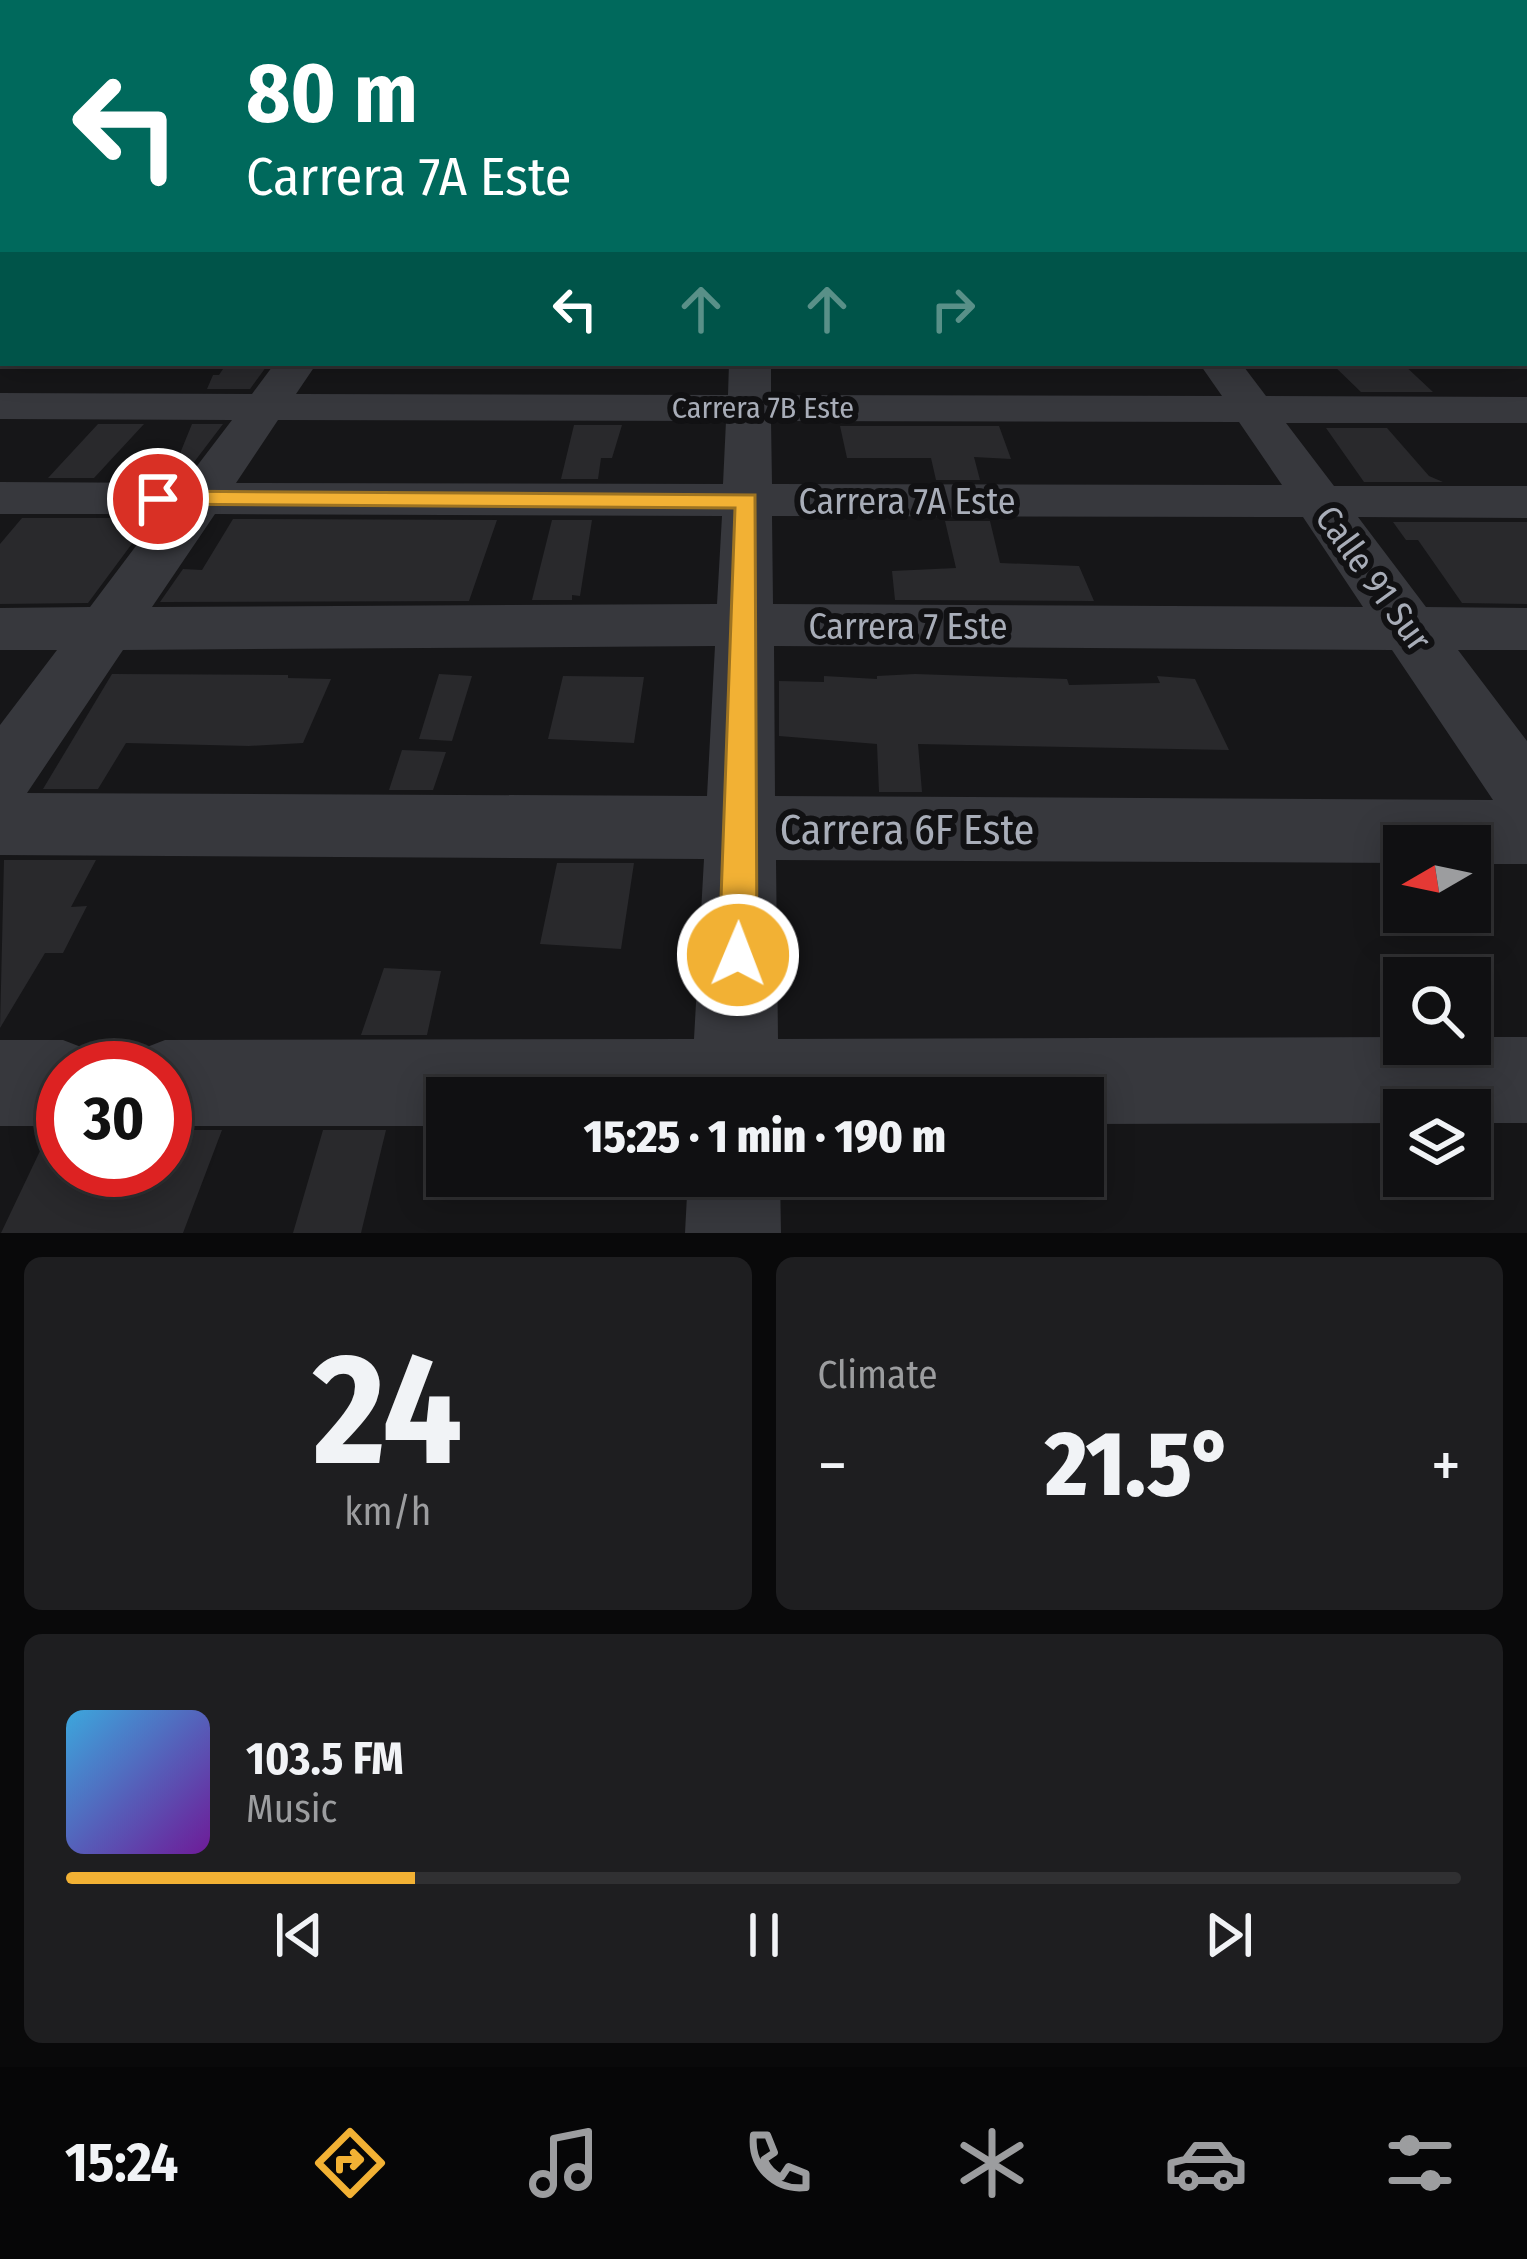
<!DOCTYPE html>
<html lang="en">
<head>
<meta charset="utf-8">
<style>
	body { margin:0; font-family:"Fira Sans Condensed",sans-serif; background:#1e1e20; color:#f1f3f6; height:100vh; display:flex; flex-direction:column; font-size:45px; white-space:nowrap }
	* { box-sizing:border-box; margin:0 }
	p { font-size:39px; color:#9c9d9f }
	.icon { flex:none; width:66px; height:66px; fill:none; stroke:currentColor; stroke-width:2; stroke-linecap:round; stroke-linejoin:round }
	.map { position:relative; height:1233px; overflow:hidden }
	.details { display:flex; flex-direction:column; gap:24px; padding:24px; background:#09090a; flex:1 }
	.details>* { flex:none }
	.top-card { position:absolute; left:0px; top:0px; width:1527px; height:366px; box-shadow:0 6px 30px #0003,0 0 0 3px #303032; background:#00695c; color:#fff; overflow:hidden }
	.needle { width:78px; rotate:261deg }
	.controls { position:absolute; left:1383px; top:825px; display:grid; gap:24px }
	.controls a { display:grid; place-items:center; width:108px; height:108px; border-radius:0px; background:#101012; box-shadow:0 6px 30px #0003,0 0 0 3px #303032; font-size:60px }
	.speed { position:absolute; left:36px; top:1041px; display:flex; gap:24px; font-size:60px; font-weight:700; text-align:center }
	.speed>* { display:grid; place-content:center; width:156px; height:156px; border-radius:50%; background:#101012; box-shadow:0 6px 30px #0003,0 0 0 3px #303032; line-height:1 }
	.speed .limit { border:18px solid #d22; background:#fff; color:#111 }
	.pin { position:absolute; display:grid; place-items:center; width:102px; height:102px; color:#fff; margin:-51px; border:6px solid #fff; border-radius:50%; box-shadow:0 3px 12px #0007 }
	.me { position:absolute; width:132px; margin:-66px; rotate:1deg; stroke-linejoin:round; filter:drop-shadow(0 0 9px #0008) }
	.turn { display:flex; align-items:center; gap:42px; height:252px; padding:0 48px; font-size:54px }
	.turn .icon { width:156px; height:156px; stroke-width:2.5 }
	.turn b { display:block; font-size:84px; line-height:102px }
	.lanes { display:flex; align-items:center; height:114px; padding:0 48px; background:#0003; justify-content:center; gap:60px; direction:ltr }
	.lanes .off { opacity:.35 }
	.big { font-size:90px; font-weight:800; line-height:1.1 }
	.details .widget { flex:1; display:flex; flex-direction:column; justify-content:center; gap:18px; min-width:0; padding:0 42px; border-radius:18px; background:#1e1e20 }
	.details .dial { align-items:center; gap:0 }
	.dial b { font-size:156px; line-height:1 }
	.song { display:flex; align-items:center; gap:36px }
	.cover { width:144px; height:144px; border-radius:18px; background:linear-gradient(135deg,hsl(200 70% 55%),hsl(280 70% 35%)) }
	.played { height:12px; border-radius:6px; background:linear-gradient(90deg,#f2b134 25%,#303032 25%) }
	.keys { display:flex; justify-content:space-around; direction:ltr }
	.heat { display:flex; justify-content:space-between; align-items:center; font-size:66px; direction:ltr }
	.details .tiles { flex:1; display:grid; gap:24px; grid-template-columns:1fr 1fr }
	.widget:last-child { grid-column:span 2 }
	.trip { position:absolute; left:426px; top:1077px; width:678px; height:120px; border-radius:0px; background:#101012; box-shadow:0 6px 30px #0003,0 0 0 3px #303032; font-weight:800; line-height:120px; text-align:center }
	.tab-bar { display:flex; height:192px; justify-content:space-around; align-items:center; background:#060607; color:#9c9d9f }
	.tab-bar .icon { width:84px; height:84px }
	.tab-bar .on { color:#f2b134 }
	.tab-bar b { font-size:54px; color:#f1f3f6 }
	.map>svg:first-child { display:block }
	.building { fill:#29292c }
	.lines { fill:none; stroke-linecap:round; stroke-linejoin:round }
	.minor { fill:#37383d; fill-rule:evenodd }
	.route { fill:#f2b134; stroke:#9d7322; stroke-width:3 }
	.labels { text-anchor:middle; stroke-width:12; stroke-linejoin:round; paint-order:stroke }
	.far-street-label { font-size:30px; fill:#a8adb8; stroke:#111113 }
	.street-label { font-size:36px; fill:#a8adb8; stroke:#111113 }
	.near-street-label { font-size:42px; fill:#a8adb8; stroke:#111113 }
</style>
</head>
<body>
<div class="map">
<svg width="1527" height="1233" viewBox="0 0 1527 1233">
	<rect width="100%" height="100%" fill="#161618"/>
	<path class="building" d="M227 363H269L250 389H207L213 375H219Z
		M1331 363H1402L1433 392H1361Z
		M98 424H144L94 478H48Z
		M192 424H223L182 478H170Z
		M574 425H622L612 458H601L598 479H561Z
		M840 426H999L1011 459 974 457 980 480H936L931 458H847Z
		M1326 428H1387L1429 476 1443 482H1364Z
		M22 518H151L88 603 0 604V544Z
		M233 519 497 520 469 601 160 602 183 569 202 570Z
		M552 520H592L580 596 572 595V600H532Z
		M945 521H990L1000 563 1079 566 1094 601 895 600 892 571 956 568Z
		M1393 522H1527V604L1462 603 1418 540H1406Z
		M112 674 288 675V678L331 679 303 743 249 746 126 743 98 789H43Z
		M439 674 472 676 452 741 419 739Z
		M915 674 1067 679 1069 685 1160 683 1157 676 1195 679 1229 750 918 744 922 792H879L877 744 779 736V681L824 682V676L877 679V676Z
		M563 676 644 677 634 743 548 739Z
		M402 750 446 752 433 790H389Z
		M4 860H96L71 907 87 906 63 953H45L0 1028Z
		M557 863H634L621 949 540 944Z
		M384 968 441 971 427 1035H361Z
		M50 1130H63V1170H165V1130H222L183 1233H1Z
		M323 1130H386L361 1233H293Z"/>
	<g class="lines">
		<path class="minor" d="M0 146H3V162H0Z
			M3 228V250L0 251V229Z
			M1524 230 1527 231V252L1524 251Z
			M3 272V295L0 296V273Z
			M0 323H3V347H0Z
			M1524 325H1527V349H1524Z
			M275 363H317L296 394 728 395 729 363H771V395L1222 396 1199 363H1241L1266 396 1527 397V423H1286L1334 486H1527V518L1358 517 1426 607 1527 608V650H1458L1527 741V864H1470V846H1404V863L776 860 778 1039 1404 1037V1044H1470V1037H1527V1123H1470V1110H1404V1123L1083 1124V1098H447V1126H165V1068H128L134 1052 165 1040 694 1039 704 859 0 855V725L57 650H0V608L90 607 160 514H0V482L184 483 232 420 0 419V393L252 394ZM278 420 726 421 723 484 236 483ZM771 421 1239 422 1282 485 772 484ZM215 514 722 516 717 604 152 607ZM772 516 1303 517 1363 607 773 604ZM715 646 707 796 27 793 123 650ZM774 646 1392 650 1493 800 775 796Z
			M0 1040H63L94 1052 100 1068H63V1126H0Z
			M688 1176H780L781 1233H685Z"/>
	</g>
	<linearGradient id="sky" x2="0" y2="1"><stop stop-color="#0c0c0d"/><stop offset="0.44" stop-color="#363c48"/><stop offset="1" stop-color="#363c48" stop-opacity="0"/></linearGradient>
	<rect width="1527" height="309" fill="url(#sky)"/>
	<path class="route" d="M158 491 755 495 757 955 751 968 738 974 725 968 719 955 735 508 150 504V493Z"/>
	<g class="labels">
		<g class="far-street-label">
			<text x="763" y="418">Carrera 7B Este</text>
		</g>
		<g class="street-label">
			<text x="907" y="514">Carrera 7A Este</text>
			<text transform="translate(1374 578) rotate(54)" y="13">Calle 91 Sur</text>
			<text x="908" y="639">Carrera 7 Este</text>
		</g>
		<g class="near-street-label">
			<text x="907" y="844">Carrera 6F Este</text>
		</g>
	</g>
</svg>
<div class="controls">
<a><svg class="needle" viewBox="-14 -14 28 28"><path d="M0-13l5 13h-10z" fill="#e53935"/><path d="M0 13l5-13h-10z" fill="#9c9d9f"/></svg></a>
<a><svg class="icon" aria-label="search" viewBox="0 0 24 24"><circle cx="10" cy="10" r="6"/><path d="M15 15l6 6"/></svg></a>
<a><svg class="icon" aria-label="layers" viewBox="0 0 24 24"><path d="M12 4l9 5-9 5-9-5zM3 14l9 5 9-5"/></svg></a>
</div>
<div class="speed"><div class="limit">30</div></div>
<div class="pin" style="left:158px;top:499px;background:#d93025"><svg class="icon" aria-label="arrive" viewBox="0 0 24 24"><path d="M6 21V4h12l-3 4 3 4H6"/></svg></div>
<svg class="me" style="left:738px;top:955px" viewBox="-20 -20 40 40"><circle r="17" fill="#f2b134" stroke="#fff" stroke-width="3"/><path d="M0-11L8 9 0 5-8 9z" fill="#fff"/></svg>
<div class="trip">15:25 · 1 min · 190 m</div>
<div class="top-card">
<div class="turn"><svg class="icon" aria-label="left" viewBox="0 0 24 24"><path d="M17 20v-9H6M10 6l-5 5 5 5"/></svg><div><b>80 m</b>Carrera 7A Este</div></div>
<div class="lanes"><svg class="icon" aria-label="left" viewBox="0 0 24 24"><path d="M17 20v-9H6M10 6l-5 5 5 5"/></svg><svg class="icon off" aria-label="ahead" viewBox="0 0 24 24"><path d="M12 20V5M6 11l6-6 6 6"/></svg><svg class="icon off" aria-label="ahead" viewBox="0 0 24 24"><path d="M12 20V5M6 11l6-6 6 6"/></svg><svg class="icon off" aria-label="right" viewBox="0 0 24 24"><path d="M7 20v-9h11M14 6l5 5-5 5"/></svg></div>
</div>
</div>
<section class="details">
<div class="tiles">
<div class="widget dial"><b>24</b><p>km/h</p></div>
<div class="widget"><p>Climate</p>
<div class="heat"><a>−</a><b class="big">21.5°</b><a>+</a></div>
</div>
<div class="widget">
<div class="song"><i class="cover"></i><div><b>103.5 FM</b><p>Music</p></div></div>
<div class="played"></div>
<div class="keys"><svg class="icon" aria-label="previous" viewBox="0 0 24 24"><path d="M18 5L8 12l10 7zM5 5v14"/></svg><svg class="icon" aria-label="pause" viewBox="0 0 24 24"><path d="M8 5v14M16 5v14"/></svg><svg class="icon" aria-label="next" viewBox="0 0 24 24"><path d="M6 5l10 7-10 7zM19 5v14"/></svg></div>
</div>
</div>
</section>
<nav class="tab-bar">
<b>15:24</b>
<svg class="icon on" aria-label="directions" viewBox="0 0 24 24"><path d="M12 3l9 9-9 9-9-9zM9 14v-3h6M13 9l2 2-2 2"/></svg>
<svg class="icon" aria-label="music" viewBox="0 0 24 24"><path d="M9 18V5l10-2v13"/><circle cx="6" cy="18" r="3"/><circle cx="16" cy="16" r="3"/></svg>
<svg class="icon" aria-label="phone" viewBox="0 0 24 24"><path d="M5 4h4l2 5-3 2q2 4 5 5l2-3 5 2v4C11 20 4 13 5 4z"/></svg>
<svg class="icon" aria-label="climate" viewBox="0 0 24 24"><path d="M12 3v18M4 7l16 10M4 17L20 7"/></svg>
<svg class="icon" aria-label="car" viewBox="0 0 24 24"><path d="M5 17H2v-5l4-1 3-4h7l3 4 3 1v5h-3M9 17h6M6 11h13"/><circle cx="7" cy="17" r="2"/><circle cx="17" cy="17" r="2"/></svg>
<svg class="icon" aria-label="filters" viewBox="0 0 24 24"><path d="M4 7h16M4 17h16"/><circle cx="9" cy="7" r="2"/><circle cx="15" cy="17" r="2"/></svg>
</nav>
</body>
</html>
